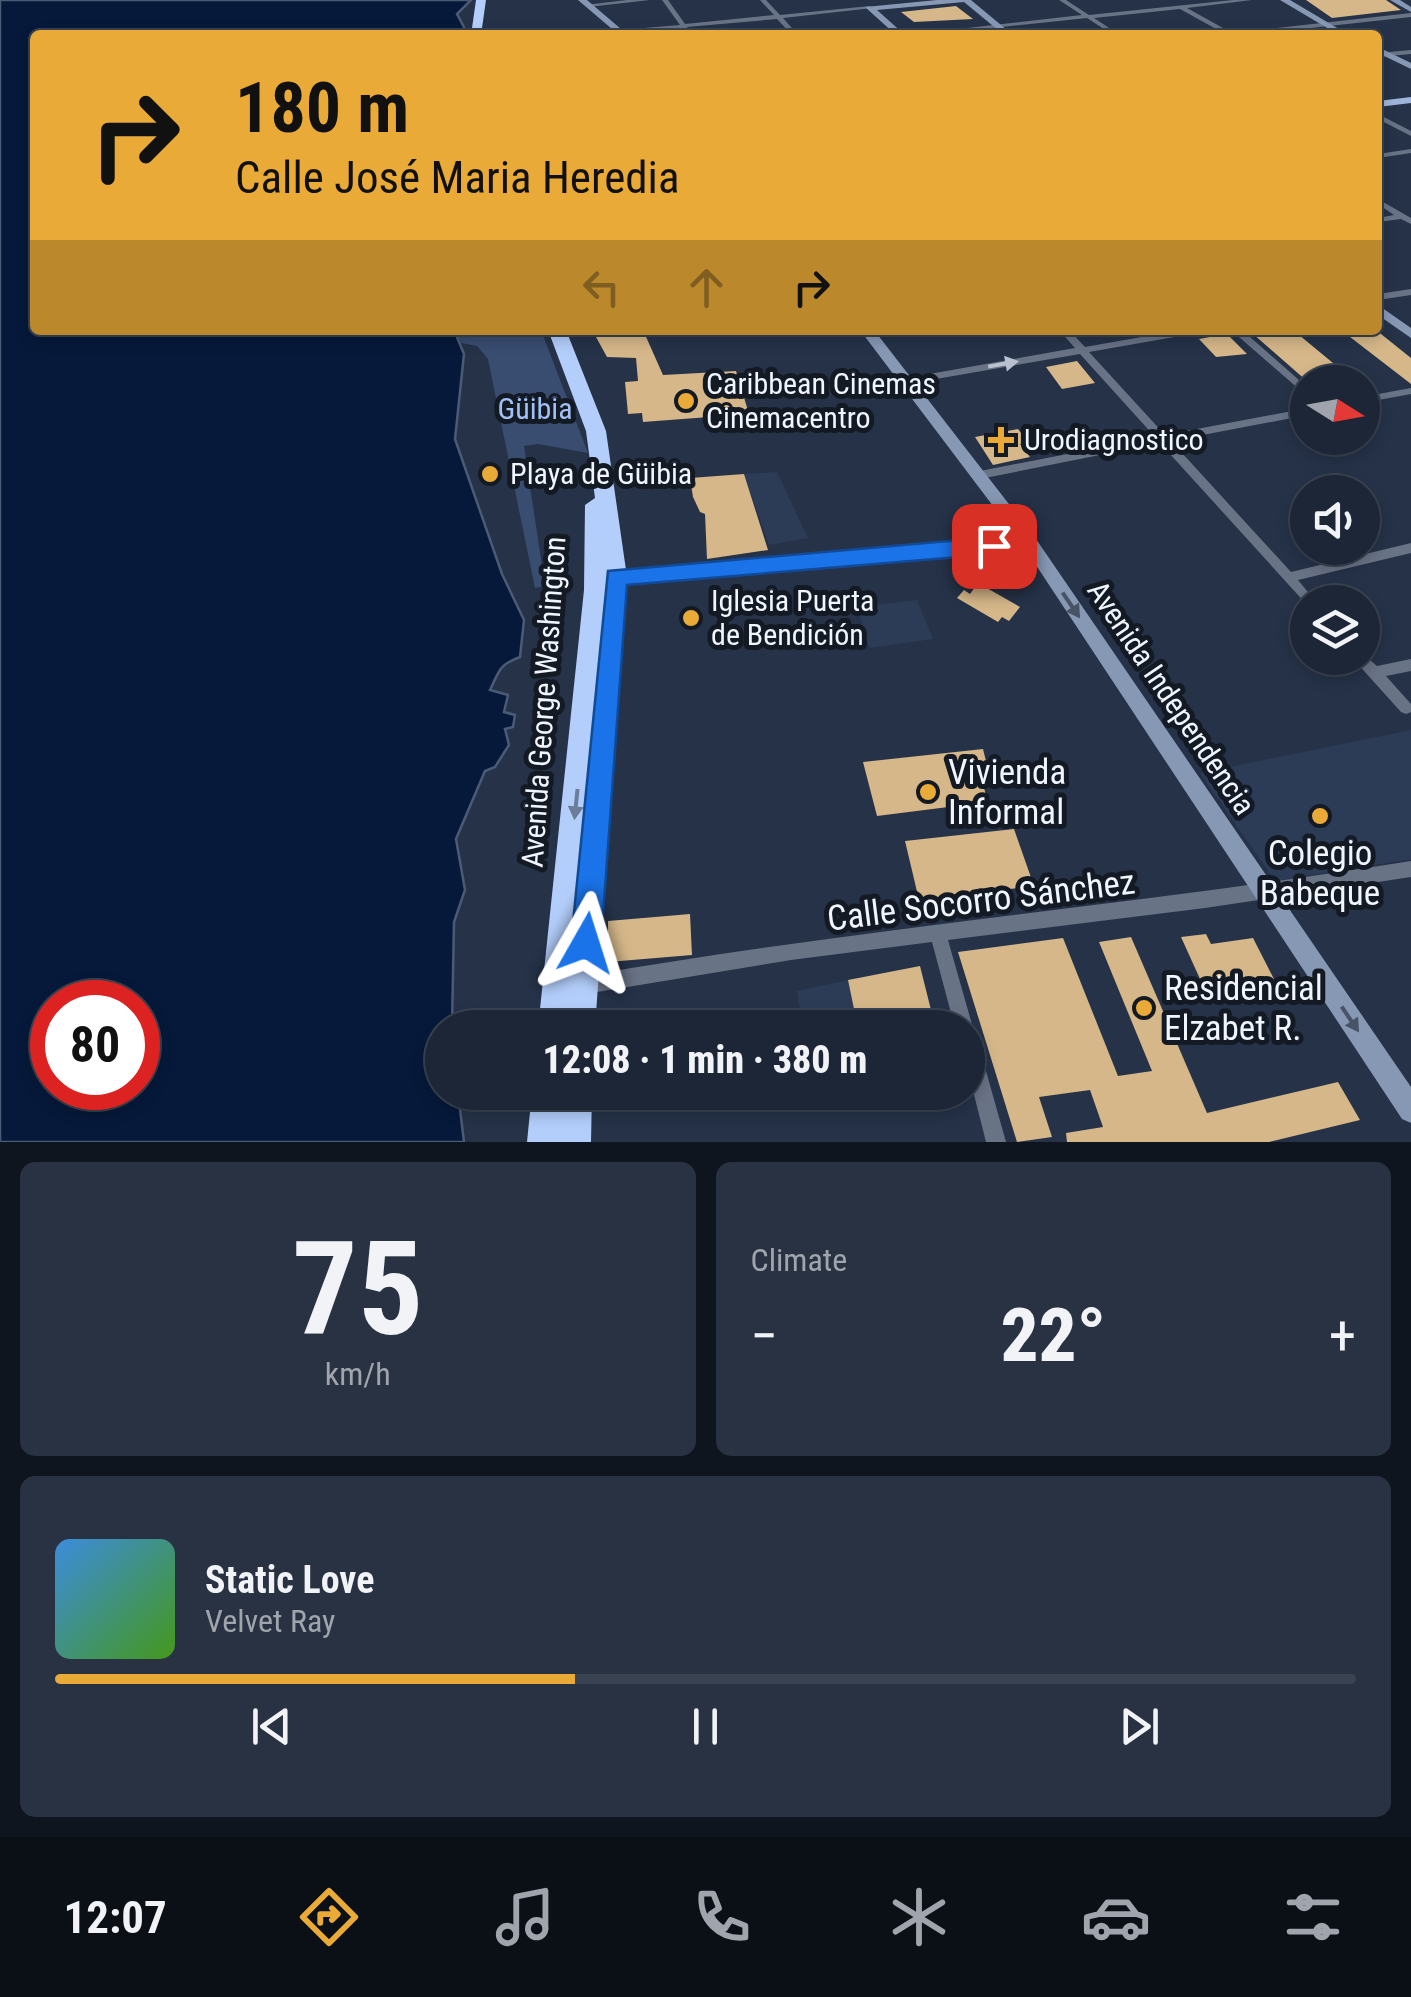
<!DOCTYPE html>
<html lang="en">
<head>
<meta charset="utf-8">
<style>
	body { margin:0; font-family:"Roboto Condensed",sans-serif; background:#293242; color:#f1f3f6; height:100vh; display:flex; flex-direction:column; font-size:38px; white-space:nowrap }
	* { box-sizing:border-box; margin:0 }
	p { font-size:32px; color:#a0a5ad }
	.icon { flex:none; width:55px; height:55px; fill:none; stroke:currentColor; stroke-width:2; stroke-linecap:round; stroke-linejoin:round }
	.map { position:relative; height:1142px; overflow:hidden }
	.details { display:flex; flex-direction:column; gap:20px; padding:20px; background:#0f151e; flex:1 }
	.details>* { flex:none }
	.hud { position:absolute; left:30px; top:30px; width:1352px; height:305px; border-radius:10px; box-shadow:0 5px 15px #0003,0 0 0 2px #3a4351; background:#eaaa38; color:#111; overflow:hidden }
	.needle { width:65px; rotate:101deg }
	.tools { position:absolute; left:1290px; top:365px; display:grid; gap:20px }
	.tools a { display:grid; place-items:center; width:90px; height:90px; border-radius:50%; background:#1c2636; box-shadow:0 5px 15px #0003,0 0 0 2px #3a4351; font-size:50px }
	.speed { position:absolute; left:30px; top:980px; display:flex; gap:20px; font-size:50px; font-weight:700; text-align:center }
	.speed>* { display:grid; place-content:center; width:130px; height:130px; border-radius:50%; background:#1c2636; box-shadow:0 5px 15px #0003,0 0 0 2px #3a4351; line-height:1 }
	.speed .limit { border:15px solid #d22; background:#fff; color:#111 }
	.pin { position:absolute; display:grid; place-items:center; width:85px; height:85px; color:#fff; margin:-42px; border-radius:20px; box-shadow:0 5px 15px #0006 }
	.me { position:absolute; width:110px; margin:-55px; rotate:6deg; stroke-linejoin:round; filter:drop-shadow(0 0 8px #0008) }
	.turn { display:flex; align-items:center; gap:35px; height:210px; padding:0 40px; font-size:45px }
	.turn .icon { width:130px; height:130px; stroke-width:2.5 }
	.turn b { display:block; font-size:70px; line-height:85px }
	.lanes { display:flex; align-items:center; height:95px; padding:0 40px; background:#0003; justify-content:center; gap:50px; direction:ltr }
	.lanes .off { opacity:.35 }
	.big { font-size:75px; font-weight:800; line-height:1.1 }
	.details .card { flex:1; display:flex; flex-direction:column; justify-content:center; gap:15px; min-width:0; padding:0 35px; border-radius:15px; background:#293242 }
	.details .dial { align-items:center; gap:0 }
	.dial b { font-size:130px; line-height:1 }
	.song { display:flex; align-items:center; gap:30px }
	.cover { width:120px; height:120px; border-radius:15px; background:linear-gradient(135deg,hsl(210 70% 55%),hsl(100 70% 35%)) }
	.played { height:10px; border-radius:5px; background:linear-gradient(90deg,#eaaa38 40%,#3a4351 40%) }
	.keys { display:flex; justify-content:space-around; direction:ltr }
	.heat { display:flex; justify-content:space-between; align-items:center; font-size:55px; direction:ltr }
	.details .tiles { flex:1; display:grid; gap:20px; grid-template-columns:1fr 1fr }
	.card:last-child { grid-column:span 2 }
	.trip { position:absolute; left:425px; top:1010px; width:560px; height:100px; border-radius:50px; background:#1c2636; box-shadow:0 5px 15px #0003,0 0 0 2px #3a4351; font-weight:800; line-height:100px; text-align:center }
	.dock { display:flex; height:160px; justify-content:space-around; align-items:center; background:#0b0f16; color:#a0a5ad }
	.dock .icon { width:70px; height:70px }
	.dock .current { color:#eaaa38 }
	.dock b { font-size:45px; color:#f1f3f6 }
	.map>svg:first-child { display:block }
	.built { fill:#2c3c57 }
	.green { fill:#394d71 }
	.water { fill:#06193a; stroke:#4c5b75; stroke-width:2.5; fill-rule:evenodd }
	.building { fill:#d5b789 }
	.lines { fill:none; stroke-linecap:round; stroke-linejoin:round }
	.street { fill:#697386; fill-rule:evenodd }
	.secondary { fill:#8798b5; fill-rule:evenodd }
	.primary { fill:#9eb4da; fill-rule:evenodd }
	.highway { fill:#b3cefb; fill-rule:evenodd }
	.oneway { fill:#bac1ce }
	.oneway2 { fill:#485365 }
	.oneway3 { fill:#6b7d9a }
	.route { fill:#1a73e8; stroke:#114b97; stroke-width:2.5 }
	.poi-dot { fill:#eaaa38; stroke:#141a24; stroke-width:4 }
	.labels { text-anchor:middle; stroke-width:10; stroke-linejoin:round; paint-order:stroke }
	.poi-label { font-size:30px; fill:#f0f5fe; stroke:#141a24; text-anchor:start }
	.park-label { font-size:30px; fill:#a2c0f3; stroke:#141a24 }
	.street-label { font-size:30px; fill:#f0f5fe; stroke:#141a24 }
	.near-poi-label { font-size:35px; fill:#f0f5fe; stroke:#141a24; text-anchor:start }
	.near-street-label { font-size:35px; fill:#f0f5fe; stroke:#141a24 }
</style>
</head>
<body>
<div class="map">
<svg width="1411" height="1142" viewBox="0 0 1411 1142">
	<rect width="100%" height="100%" fill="#253248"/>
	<path class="built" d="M777 472 808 538 769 545 744 474Z
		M917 600 933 639 869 648 857 607Z
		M1411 730V859L1275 881 1200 773Z
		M848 980 858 1027H803L797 991Z"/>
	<path class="green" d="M454 330H541L588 453 538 444 524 446 545 586 535 588 488 359 477 346 461 343Z"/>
	<path class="water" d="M0 0H471L457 14 465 29 450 35H35V330H454L464 354 455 439 502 574 524 620 520 657C498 665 499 672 490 690L508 695 504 712 515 715 513 727 505 729 509 745 495 767 485 771 456 839 465 890 454 922 452 1027 442 1028V1092L458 1093 464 1142H0ZM52 1002H138V1088H52Z"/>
	<path class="building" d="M1306 0H1386L1401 10 1332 18Z
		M956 6 973 19 914 22 901 12Z
		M605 330H643L663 375 736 371 749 414 643 422 642 413 628 414 625 382 638 381 636 358 607 357 596 337Z
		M1273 330H1293L1356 382H1308L1253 334Z
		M1341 330H1376L1411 358V384Z
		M1226 334 1229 336 1247 354 1216 357 1199 339Z
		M1077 361 1095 383 1062 389 1046 367Z
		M1018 429 1028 442 1020 444 1030 457 993 465 975 437Z
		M744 474 768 550 707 559 705 514 700 512 693 497 690 478Z
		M978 583 1020 607 1009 621 1002 617 998 622 957 598 964 590 970 594Z
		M983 749 990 777 982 781 988 802 877 816 863 762Z
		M1014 829 1034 886 919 900 905 841Z
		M690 914 692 955 608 962V921Z
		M1206 934 1211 944 1253 938 1275 981 1233 987 1237 996 1210 1001 1181 937Z
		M1131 937 1207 1113 1338 1082 1360 1120 1269 1142H1067L1066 1133 1103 1127 1090 1090 1039 1097 1052 1137 1017 1142 958 952 1063 938 1118 1076 1152 1071 1099 942Z
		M920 966 933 1018 858 1028 848 980Z"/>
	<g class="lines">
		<path class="street" d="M627 0H650L588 7 585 5Z
			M662 0H668L685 24 774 15 760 0H766L780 15 870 6 873 8 783 18 798 35H792L777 19 687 27 693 35H687L682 28 618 33 620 30 680 25Z
			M1059 0H1066L1089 15 1233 0H1252L1187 8 1232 33 1411 13V17L1246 35H1227L1180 9 1094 18 1120 35H1113L1087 18 925 35H905L1082 15Z
			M1411 50V54L1378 57V53Z
			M1378 114 1411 131V136L1378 119Z
			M1411 149V153L1378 158V154Z
			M1378 199 1411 218V224L1401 219 1378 222V218L1394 215 1378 204Z
			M1411 289V295L1378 300V294Z
			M1059 330H1069L1085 347 1181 330H1202L1197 333 1089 352 1165 435 1308 408V415L1171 441 1291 572 1411 543V553L1298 580 1316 602H1308V606L1160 443 980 479 976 478 974 475 976 472 980 471 1155 437 1080 354 907 384 902 381 907 378 1075 348Z
			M1231 330H1242L1308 388V397Z
			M1411 388V394L1362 403V397Z
			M1030 538 1036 543 1030 548 614 582 610 580 608 577 610 574 614 572Z
			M1362 653 1377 666 1411 659V671L1386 676 1411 704V712L1406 714 1401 712 1356 662 1354 658H1362Z
			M1411 861V877L1205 908 948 940 973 1028 972 1031 974 1033 977 1039 1006 1142H986L968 1071V1028H955L932 942 791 960 585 994 579 991 576 985 579 979 585 976C859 928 1136 905 1411 861Z"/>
		<path class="secondary" d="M578 0H587L628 35H619Z
			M937 0H971L1013 35H1004L964 2 877 10 905 35H896L865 7Z
			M1280 0H1290L1349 35H1339Z
			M1390 0H1400L1411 7V12Z
			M1378 47 1411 63V69L1378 53Z
			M1378 305 1411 328V338L1378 315Z
			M860 330H874L1036 539 1411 1087V1123L1402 1119 1024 547Z"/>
		<path class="primary" d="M1411 97V103L1378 107V101Z"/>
		<path class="highway" d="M476 0H486L481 35H471Z
			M548 330H566L606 431 627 577 595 1028H538L584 590 585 505 595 498 586 431Z
			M532 1092H592L591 1142H527Z"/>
	</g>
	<defs><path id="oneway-solid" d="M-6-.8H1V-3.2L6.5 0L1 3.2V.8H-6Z" transform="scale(2.5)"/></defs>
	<use class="oneway" href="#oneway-solid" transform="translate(1003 364) rotate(-10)"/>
	<g class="oneway2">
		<use href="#oneway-solid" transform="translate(1071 605) rotate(56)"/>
		<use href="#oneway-solid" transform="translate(1350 1019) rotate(56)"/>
	</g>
	<use class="oneway3" href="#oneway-solid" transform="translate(576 804) rotate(96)"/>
	<path class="route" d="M994 537 1005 546 994 554 627 585 601 943 597 954 586 959 575 954 571 943 608 571Z"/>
	<g class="poi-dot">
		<circle cx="686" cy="401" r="10"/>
		<path d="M996 425h10v10h10v10h-10v10h-10v-10h-10v-10h10z"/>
		<circle cx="490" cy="474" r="10"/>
		<circle cx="691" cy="618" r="10"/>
		<circle cx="928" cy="792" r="10"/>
		<circle cx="1320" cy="816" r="10"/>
		<circle cx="1144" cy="1008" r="10"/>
	</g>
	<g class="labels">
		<g class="poi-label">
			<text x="706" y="394">Caribbean Cinemas<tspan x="706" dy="34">Cinemacentro</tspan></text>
			<text x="1024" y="450">Urodiagnostico</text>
			<text x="510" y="484">Playa de Güibia</text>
			<text x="711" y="611">Iglesia Puerta<tspan x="711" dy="34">de Bendición</tspan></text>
		</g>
		<g class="park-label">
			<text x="535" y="419">Güibia</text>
		</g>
		<g class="street-label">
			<text transform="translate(1171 698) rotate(56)" y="10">Avenida Independencia</text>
			<text transform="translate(544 702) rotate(-86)" y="10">Avenida George Washington</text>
		</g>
		<g class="near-poi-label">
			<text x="948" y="784">Vivienda<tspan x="948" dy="40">Informal</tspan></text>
			<text x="1320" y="865" text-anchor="middle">Colegio<tspan x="1320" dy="40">Babeque</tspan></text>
			<text x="1164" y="1000">Residencial<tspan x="1164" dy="40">Elzabet R.</tspan></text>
		</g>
		<g class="near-street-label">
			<text transform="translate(981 900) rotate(-7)" y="12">Calle Socorro Sánchez</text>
		</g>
	</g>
</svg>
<div class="tools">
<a><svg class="needle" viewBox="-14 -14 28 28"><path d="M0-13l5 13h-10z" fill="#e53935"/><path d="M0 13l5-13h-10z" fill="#a0a5ad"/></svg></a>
<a><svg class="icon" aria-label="sound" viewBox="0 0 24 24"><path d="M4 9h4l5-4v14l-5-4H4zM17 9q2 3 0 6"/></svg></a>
<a><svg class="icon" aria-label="layers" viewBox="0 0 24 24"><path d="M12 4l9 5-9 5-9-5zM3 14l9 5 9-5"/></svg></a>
</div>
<div class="speed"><div class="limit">80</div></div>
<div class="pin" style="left:994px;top:546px;background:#d93025"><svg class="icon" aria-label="arrive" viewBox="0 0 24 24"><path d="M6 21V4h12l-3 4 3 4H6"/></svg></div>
<svg class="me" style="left:586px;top:943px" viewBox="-20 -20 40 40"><path d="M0-17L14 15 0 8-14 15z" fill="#1a73e8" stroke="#fff" stroke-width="4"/></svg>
<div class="trip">12:08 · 1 min · 380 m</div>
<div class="hud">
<div class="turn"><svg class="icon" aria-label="right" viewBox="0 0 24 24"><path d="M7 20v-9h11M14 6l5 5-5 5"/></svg><div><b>180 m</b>Calle José Maria Heredia</div></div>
<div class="lanes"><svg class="icon off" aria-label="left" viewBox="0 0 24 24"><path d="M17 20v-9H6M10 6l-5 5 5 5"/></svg><svg class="icon off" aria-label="ahead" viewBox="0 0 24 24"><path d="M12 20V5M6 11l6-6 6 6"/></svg><svg class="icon" aria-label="right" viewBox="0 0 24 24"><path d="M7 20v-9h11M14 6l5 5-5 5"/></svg></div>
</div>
</div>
<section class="details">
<div class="tiles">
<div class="card dial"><b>75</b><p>km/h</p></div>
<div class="card"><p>Climate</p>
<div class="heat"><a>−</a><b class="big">22°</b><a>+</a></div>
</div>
<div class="card">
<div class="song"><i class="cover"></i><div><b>Static Love</b><p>Velvet Ray</p></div></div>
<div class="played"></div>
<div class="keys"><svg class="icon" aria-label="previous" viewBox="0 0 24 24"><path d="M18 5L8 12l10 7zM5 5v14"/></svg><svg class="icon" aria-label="pause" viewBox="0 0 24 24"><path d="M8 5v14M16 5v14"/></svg><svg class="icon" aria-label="next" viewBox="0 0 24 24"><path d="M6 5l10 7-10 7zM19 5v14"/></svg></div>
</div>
</div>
</section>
<nav class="dock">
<b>12:07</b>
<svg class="icon current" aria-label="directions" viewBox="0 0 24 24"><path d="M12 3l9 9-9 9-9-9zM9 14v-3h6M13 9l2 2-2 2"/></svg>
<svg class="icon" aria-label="music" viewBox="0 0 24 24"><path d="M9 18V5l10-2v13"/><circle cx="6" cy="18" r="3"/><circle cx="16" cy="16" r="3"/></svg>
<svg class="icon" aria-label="phone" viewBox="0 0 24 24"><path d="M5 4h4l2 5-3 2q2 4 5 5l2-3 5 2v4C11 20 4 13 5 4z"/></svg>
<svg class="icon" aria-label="climate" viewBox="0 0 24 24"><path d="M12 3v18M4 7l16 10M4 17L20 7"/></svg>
<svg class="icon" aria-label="car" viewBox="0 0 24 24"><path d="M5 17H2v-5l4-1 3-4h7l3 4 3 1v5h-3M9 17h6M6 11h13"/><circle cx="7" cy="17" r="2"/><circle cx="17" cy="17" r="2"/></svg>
<svg class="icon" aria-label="filters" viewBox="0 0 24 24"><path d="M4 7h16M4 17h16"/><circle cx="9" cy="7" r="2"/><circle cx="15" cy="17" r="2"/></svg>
</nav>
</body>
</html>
